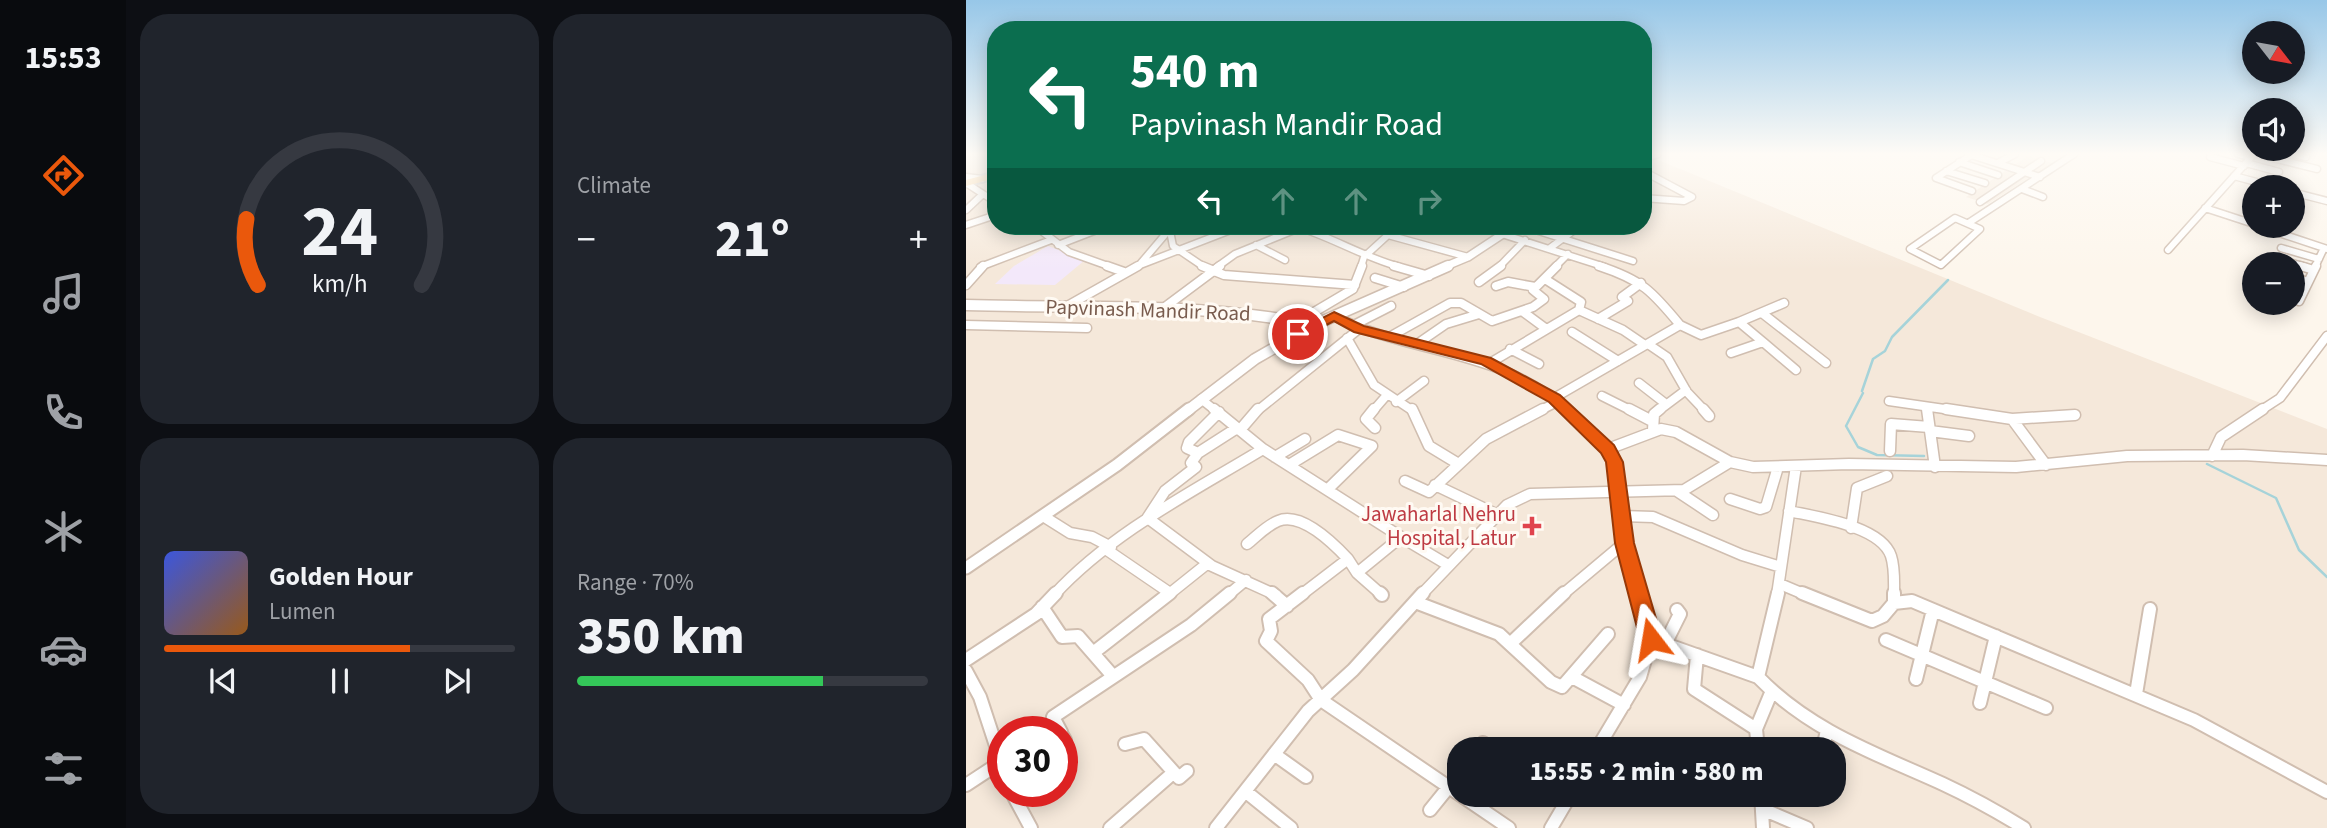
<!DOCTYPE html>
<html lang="en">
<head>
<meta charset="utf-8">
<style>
	body { margin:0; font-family:"Source Sans 3",sans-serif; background:#20242c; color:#f1f3f6; height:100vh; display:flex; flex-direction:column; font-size:26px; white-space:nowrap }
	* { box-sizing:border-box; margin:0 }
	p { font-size:23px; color:#9ea1a6 }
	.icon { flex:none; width:38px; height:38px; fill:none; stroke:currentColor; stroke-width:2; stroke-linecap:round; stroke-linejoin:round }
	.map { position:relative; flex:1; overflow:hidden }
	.sheet { display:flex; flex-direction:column; gap:14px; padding:14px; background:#0d0f14; width:840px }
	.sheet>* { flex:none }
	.top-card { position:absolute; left:21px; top:21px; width:665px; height:214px; border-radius:28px; box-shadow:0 4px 18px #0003; background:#0b6e4f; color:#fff; overflow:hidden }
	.needle { width:46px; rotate:121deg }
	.controls { position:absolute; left:1276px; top:21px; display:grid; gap:14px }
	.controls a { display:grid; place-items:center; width:63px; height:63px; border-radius:50%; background:#171b24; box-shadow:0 4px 18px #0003; font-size:35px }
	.speed { position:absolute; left:21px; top:716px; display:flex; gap:14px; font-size:35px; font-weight:700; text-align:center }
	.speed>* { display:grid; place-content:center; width:91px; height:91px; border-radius:50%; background:#171b24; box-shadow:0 4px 18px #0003; line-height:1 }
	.speed .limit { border:10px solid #d22; background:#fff; color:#111 }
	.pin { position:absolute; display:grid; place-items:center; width:60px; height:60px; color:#fff; margin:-30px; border:4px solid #fff; border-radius:50%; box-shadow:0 2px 7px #0007 }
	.me { position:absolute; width:77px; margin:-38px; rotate:346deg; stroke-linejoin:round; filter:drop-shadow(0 0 5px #0008) }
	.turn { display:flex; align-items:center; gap:24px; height:147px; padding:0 28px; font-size:32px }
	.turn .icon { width:91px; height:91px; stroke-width:2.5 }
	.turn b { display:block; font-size:49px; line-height:60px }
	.lanes { display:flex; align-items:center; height:66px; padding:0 28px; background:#0003; justify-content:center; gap:35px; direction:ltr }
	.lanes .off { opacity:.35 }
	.big { font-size:52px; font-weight:800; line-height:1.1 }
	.sheet .widget { flex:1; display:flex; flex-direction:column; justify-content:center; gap:10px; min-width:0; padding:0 24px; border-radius:28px; background:#20242c }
	.sheet .dial { align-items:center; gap:0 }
	.dial svg { height:182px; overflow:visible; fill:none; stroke:#363941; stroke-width:7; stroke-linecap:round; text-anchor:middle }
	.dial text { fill:#f1f3f6; stroke:none }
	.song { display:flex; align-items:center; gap:21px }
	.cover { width:84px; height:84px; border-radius:10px; background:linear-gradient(135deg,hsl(230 70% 55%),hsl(30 70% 35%)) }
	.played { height:7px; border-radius:4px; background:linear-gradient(90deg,#ea580c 70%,#363941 70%) }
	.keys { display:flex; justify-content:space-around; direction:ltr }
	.heat { display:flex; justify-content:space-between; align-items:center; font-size:38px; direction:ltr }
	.charge { height:10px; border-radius:5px; background:linear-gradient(90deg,#34c759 70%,#363941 0) }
	.sheet .tiles { flex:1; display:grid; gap:14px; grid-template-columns:repeat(2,1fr) }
	.trip { position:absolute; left:481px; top:737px; width:399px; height:70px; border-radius:28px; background:#171b24; box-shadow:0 4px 18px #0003; font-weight:800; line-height:70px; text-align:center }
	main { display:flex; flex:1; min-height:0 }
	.tab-bar { display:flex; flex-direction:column; width:126px; justify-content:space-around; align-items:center; background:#090b0e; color:#9ea1a6 }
	.tab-bar .icon { width:49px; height:49px }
	.tab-bar .current { color:#ea580c }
	.tab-bar b { font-size:32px; color:#f1f3f6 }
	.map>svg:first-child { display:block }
	.residential { fill:#f5e8da; fill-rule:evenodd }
	.education { fill:#f3e8fa }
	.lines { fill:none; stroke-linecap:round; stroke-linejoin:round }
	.stream { stroke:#a6d3d9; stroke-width:2.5 }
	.minor-far3-casing { stroke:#d0beb0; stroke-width:9 }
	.minor-far2-casing { stroke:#d0beb0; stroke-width:11 }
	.minor-far1-casing { stroke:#d0beb0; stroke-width:13 }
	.minor-casing { stroke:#d0beb0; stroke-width:16 }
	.tertiary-far2-casing { stroke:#d0beb0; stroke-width:10 }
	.tertiary-far1-casing { stroke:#d0beb0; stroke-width:13 }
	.tertiary-casing { stroke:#d0beb0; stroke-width:15 }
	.primary-casing { stroke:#d9d1cd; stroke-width:4 }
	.minor-far3 { stroke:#fff; stroke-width:6 }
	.minor-far2 { stroke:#fff; stroke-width:8 }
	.minor-far1 { stroke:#fff; stroke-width:10 }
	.minor { stroke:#fff; stroke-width:12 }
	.tertiary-far2 { stroke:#fff; stroke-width:7 }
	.tertiary-far1 { stroke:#fff; stroke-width:10 }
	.tertiary { stroke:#fff; stroke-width:11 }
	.primary { fill:#fad8a6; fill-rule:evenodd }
	.route { fill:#ea580c; stroke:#983908; stroke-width:2 }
	.health-dot { fill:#e0444e; stroke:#fffaf3; stroke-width:2.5 }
	.labels { text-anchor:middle; stroke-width:6; stroke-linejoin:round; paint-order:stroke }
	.street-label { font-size:21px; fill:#795c4e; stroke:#fffaf3 }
	.health-label { font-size:21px; fill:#be3a42; stroke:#fffaf3; text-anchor:end }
</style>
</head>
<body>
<main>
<nav class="tab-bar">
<b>15:53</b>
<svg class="icon current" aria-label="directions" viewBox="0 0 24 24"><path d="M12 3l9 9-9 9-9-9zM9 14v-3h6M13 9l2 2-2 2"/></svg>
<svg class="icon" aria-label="music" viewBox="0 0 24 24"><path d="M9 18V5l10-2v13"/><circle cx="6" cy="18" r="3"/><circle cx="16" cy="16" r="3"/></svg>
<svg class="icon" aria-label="phone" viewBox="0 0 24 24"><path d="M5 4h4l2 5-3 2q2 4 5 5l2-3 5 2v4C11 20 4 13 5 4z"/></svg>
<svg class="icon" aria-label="climate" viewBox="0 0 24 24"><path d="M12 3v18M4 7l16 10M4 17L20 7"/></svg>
<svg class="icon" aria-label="car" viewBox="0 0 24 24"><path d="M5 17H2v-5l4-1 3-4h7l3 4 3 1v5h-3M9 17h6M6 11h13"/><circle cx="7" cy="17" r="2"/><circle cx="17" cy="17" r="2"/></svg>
<svg class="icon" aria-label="filters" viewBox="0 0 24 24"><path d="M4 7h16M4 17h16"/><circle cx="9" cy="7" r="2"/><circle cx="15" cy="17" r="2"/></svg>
</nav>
<section class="sheet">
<div class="tiles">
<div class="widget dial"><svg viewBox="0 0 100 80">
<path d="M14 69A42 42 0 1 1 86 69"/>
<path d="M14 69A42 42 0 0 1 9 40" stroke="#ea580c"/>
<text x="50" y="56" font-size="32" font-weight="700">24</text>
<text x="50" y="72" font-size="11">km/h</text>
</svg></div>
<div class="widget"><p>Climate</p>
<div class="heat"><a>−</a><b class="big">21°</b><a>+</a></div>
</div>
<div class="widget">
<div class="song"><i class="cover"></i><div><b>Golden Hour</b><p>Lumen</p></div></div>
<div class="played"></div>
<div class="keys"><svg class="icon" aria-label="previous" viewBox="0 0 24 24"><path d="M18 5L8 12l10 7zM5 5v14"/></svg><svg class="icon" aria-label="pause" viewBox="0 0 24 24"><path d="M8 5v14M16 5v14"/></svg><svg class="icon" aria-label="next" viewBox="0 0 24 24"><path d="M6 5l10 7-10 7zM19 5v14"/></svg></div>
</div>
<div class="widget"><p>Range · 70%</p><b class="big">350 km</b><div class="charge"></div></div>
</div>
</section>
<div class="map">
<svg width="1361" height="828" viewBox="0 0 1361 828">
	<rect width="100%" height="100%" fill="#fdf6ec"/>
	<path class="residential" d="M0 154H30V226H677V154H694L685 157 1074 317 1361 429V828H0ZM37 732H96V791H37ZM494 749H868V794H494Z
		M1062 156 1086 163 1022 204 1000 197Z"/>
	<path class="education" d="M82 246 119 260 89 285 29 284 48 266Z"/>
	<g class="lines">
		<path class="stream" d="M896 391 907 359 919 351 926 337 982 280
			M897 393 880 426 892 447 911 455 958 456
			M1241 464 1310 498 1333 550 1361 577"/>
		<g class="minor-far3-casing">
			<path id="minor-far3" d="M1002 154 1074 177
				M1272 154 1285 157
				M1291 154 1351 169
				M1328 154 1340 157
				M1244 157 1278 166
				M993 162 1032 175
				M1032 163 1049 154
				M1280 163 1313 172
				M677 171 726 197 718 201 677 198
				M980 171 1019 183
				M1268 176 1309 187
				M0 177 16 179
				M0 183 17 194 0 210
				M1056 189 1077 197
				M1006 191 970 178 1007 154
				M1326 192 1361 201
				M17 194 30 202
				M1014 202 1075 161
				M1239 208 1288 224
				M989 218 1014 229 975 265 944 249Z
				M1004 222 1108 154
				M0 225 30 215
				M69 226 103 252 145 267
				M203 226 207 246 238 267
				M329 226C366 237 397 257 434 267
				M438 226 422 235 502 257
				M511 226 639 267
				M557 226 667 261
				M1292 226 1361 249
				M92 245 141 226
				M290 245 319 260
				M584 248 611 228 604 226
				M1315 248 1353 259
				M1202 250 1288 154
				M1306 257 1340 267
				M175 263 203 230
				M14 267 85 240
				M169 267 275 226
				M251 267 269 254 333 228
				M395 267 398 257 422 235
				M533 267 559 240
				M589 267 602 254
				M1349 267 1358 248"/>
		</g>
		<g class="minor-far2-casing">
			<path id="minor-far2" d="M141 266 158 272
				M236 266 258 275 389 285
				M428 266 463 276
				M1334 266 1348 270
				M1326 277 1342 282
				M409 278 438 287
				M579 279 615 302 613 310
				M513 282 535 266
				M0 285 17 266
				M530 286 542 282 569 287
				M1333 301 1350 266
				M103 305 172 266
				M199 307 254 266
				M556 311 579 328
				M796 313 860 363
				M368 316C444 355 537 349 602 411
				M632 319 662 301 656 297 675 283
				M333 321 387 289 396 266
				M773 322 818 303
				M0 325 121 328
				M714 325 735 335 773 322 797 342 765 353
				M386 326 425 306
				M606 332 652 361
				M425 336 484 303H495L526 321 567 307 578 299 567 290 591 266
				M381 338 408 385 447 411
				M797 342 830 370
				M451 344 480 324 513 314
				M682 344 701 357 721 392 739 411
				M544 349 573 364
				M524 363 613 310 657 330 679 345
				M673 383 700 404
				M636 396 666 411
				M588 398 714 325C686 291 676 280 633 266
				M235 399 250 411
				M923 401 992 411
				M430 402 458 381
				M961 407 962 411
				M291 411 393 329
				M407 411 420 396
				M573 411 591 402
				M692 411 720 390
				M1294 411 1314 398 1361 336"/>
		</g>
		<g class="minor-far1-casing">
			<path id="minor-far1" d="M248 409 297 449 435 537
				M408 409 400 419 409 428
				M446 409 463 446 491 463
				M600 409 642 449 695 429 710 432 764 462 787 467 883 464 1050 467 1161 456 1277 455 1361 460
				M663 409 686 421
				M737 409 743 416
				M961 409 969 467
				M980 409 1046 419 1109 415
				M1046 419 1080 465
				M274 430 292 409
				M687 430 688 414 694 409
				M964 431 1003 436
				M642 449 648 462 658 543 673 595
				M924 451 925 424 963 427
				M232 453 271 428
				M1246 456 1255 437 1297 409
				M309 457 339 439
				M323 465 372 435 406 446 362 489
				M439 481 463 492 520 439 577 409
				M469 485 532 515
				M711 491 747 515
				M764 499 794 509 800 507 812 467
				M823 511C850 517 915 526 925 556 929 568 928 582 928 595
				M77 516 104 533 126 537 145 547
				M656 516 687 517 776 555 815 567
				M183 519 246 566 310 595
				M180 520 199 491 230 467 225 463 232 453 221 448 223 442 253 412
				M885 528 891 488 921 476
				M281 544C291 536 300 526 312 521 335 511 368 544 382 559
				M141 550 204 593
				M391 573 416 595
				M814 584 840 595
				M88 595C145 533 226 492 297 449
				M202 595 242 563
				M262 595 280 580
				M335 595 382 559 391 573 435 537 482 565
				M455 595 541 505 564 494 718 490 764 462
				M596 595 658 543
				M811 595 830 466"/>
		</g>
		<g class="minor-casing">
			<path id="minor" d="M306 593 321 606
				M337 593 303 619 305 631 300 641 342 680 355 700 543 828
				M414 593 416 595
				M836 593 906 621 917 616 928 603 946 601 1228 720 1361 792
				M928 593V603
				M449 602 533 634 585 682 596 687 642 634
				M76 607 96 637 112 636 146 675
				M685 639 792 677 812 593
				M920 640 1080 708
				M545 643 598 593
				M699 644 714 614 711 610
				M127 653 204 593
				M731 655 728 689 790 729
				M0 660 70 614 90 593
				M0 671 14 697 37 767
				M606 677 658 705
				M792 677C844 731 911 754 977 784 1005 797 1032 812 1058 828
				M950 679 967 610
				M1170 694 1184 609
				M1014 703 1030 636
				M95 732 87 717 225 625 264 593
				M96 735 99 740 96 742
				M636 742 648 749
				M159 744 178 739 213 778 221 771
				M512 749 517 743
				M631 749 674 677 685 639 672 593
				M792 749 790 729 805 693
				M857 749 861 730
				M308 754 340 777
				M0 785 35 762
				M45 791 65 828
				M279 791 325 828
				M795 794 797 828
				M796 809 841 828
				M464 810 494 773
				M144 828 207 773
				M250 828 342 711 387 670 457 593
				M585 828 605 794"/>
		</g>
		<g class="tertiary-far2-casing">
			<path id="tertiary-far2" d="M677 158 691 154
				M478 267 502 257 549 226"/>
		</g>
		<g class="tertiary-far1-casing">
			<path id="tertiary-far1" d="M0 305C117 309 233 301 348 325
				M221 411 289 359 348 325 482 266"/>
		</g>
		<g class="tertiary-casing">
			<path id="tertiary" d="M0 568 151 465 223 409"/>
		</g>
		<g class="primary-casing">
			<path id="primary" d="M30 172V178L0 186V180Z"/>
		</g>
		<use href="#minor-far3" class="minor-far3"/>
		<use href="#minor-far2" class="minor-far2"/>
		<use href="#minor-far1" class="minor-far1"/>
		<use href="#minor" class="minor"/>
		<use href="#tertiary-far2" class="tertiary-far2"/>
		<use href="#tertiary-far1" class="tertiary-far1"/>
		<use href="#tertiary" class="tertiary"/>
		<use href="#primary" class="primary"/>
	</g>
	<linearGradient id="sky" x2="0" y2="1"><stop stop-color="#97c7e8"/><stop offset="0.57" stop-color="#fefbf6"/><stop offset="1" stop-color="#fefbf6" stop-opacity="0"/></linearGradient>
	<rect width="1361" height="270" fill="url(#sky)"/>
	<path class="route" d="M368 312 398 326 525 358 594 395 648 445 657 462 668 543 696 639 693 646 685 649 678 646 674 639 649 543 640 462 635 453 583 402 515 364 388 332 368 321 337 337 325 334Z"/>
	<path class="health-dot" d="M562.5 515.5h7v7h7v7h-7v7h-7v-7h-7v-7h7z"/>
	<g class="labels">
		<g class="street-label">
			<text transform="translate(182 310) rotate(2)" y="7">Papvinash Mandir Road</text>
		</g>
		<g class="health-label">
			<text x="550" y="521">Jawaharlal Nehru<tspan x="550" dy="24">Hospital, Latur</tspan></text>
		</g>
	</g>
</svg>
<div class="controls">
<a><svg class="needle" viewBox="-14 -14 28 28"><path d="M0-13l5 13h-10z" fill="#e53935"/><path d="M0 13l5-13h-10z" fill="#9ea1a6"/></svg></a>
<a><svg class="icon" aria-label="sound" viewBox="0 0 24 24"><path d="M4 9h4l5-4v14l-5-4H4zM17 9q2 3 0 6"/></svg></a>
<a>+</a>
<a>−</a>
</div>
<div class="speed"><div class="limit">30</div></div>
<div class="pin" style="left:332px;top:334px;background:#d93025"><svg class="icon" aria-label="arrive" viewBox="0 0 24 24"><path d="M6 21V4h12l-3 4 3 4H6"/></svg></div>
<svg class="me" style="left:685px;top:639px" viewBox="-20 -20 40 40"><path d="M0-17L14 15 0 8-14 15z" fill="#ea580c" stroke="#fff" stroke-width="4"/></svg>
<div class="trip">15:55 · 2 min · 580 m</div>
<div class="top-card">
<div class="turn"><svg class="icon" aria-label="left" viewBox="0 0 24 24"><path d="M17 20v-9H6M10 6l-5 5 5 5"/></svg><div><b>540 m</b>Papvinash Mandir Road</div></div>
<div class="lanes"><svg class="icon" aria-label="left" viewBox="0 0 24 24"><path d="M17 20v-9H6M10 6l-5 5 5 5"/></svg><svg class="icon off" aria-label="ahead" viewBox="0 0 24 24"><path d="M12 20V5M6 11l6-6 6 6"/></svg><svg class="icon off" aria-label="ahead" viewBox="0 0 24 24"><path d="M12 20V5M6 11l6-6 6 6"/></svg><svg class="icon off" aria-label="right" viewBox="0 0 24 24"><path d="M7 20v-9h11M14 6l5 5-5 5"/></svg></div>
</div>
</div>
</main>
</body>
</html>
